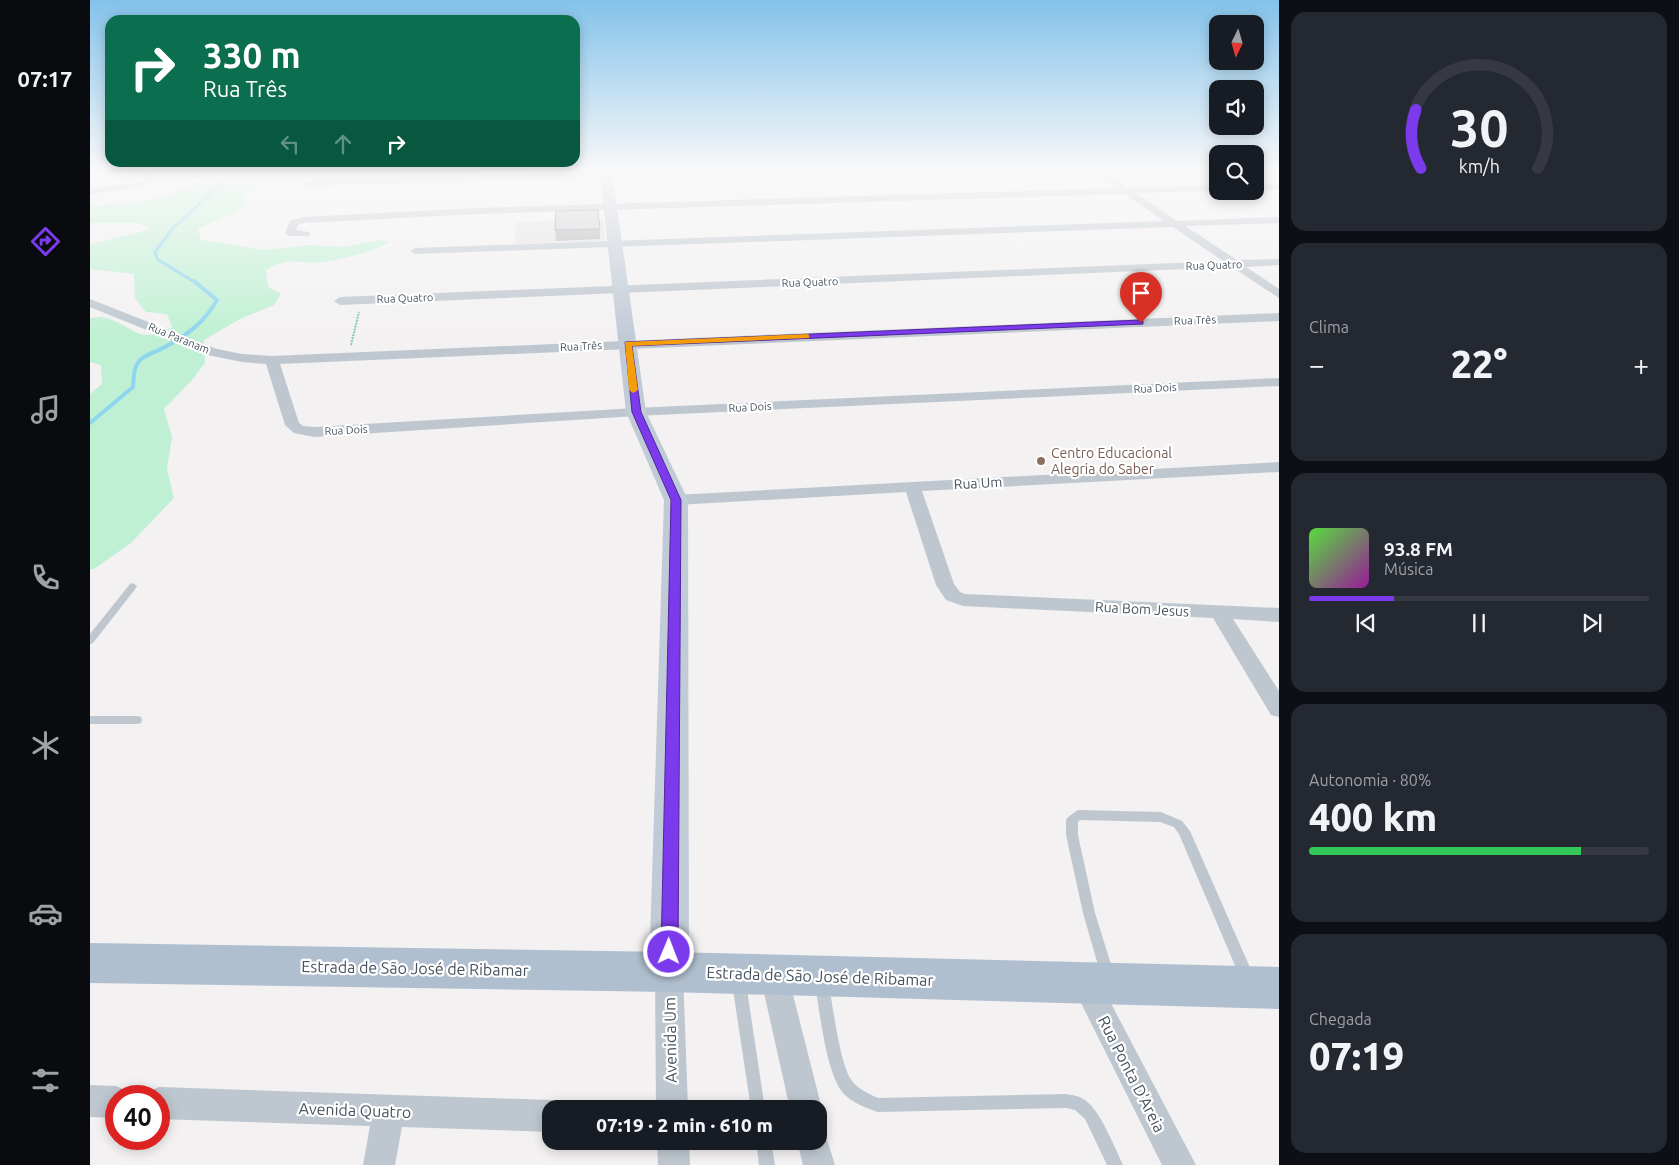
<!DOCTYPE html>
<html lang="pt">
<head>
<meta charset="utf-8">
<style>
	body { margin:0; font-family:Ubuntu,sans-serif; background:#242831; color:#f1f3f6; height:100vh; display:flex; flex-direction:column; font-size:19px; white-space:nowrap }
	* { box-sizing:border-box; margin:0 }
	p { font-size:16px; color:#9ea1a6 }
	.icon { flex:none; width:28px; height:28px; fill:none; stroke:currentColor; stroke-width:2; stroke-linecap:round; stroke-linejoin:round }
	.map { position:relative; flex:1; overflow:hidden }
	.side { display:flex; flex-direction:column; gap:12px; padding:12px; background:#0d0f14; width:400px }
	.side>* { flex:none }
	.top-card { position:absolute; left:15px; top:15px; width:475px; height:152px; border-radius:15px; box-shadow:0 2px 12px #0003; background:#0b6e4f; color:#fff; overflow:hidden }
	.needle { width:32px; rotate:185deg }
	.tools { position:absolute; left:1119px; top:15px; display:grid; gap:10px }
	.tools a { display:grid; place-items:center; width:55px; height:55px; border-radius:10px; background:#171b24; box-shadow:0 2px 12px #0003; font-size:25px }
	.speed { position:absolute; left:15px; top:1085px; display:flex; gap:10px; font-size:25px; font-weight:700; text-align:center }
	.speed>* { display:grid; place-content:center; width:65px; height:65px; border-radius:50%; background:#171b24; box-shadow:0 2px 12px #0003; line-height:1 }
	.speed .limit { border:8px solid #d22; background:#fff; color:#111 }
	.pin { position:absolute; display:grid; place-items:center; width:42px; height:42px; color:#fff; margin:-51px -21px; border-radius:50% 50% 50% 0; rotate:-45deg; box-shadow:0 0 5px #0007 }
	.pin .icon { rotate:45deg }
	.me { position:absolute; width:55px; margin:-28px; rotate:1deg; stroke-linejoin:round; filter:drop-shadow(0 0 4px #0008) }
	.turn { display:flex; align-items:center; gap:18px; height:105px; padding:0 15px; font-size:22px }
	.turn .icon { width:65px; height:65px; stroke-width:2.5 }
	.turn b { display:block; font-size:35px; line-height:42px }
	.lanes { display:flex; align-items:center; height:48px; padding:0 15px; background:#0003; justify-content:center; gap:25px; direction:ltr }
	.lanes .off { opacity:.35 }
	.big { font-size:38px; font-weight:800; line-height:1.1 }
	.side .tile { flex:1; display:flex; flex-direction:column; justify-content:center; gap:8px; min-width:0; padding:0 18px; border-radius:15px; background:#242831 }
	.side .dial { align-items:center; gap:0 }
	.dial svg { height:130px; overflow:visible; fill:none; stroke:#363941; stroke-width:7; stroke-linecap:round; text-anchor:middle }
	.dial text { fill:#f1f3f6; stroke:none }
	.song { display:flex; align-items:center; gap:15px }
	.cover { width:60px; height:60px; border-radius:8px; background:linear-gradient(135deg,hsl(110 70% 55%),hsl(300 70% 35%)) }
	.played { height:5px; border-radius:2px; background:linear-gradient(90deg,#7c3aed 25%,#363941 25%) }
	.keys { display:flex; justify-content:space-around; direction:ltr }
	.heat { display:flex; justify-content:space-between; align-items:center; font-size:28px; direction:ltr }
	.charge { height:8px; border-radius:4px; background:linear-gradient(90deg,#34c759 80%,#363941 0) }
	.trip { position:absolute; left:452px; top:1100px; width:285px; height:50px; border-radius:15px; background:#171b24; box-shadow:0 2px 12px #0003; font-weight:800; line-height:50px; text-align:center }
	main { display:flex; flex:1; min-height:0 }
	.tabs { display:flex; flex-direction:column; width:90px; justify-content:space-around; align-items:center; background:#090b0e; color:#9ea1a6 }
	.tabs .icon { width:35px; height:35px }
	.tabs .selected { color:#7c3aed }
	.tabs b { font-size:22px; color:#f1f3f6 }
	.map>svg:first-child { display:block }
	.education { fill:#e4e2e3 }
	.green { fill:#c0f0d4 }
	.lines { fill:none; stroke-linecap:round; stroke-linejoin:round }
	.stream-far1 { stroke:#8dd6ed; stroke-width:3 }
	.stream { stroke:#8dd6ed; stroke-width:4 }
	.path { stroke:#77cea6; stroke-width:2; stroke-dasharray:2 1; stroke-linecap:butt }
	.lane { fill:#bec7cf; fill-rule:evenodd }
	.street { fill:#bec7cf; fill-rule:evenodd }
	.secondary { fill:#c1cbd7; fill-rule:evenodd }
	.primary { fill:#b0bfcf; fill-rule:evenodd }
	.wall { fill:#afb0b5 }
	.building { fill:#cbcdd3; stroke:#8e9094 }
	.route { fill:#7c3aed; stroke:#51269a }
	.slow { fill:#f59e0b }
	.education-dot { fill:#8d6e63; stroke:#fff; stroke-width:2 }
	.labels { text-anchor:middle; stroke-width:4.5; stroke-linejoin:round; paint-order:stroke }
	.far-street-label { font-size:11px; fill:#48535e; stroke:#fff }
	.education-label { font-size:14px; fill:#785e54; stroke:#fff; text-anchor:start }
	.street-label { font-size:14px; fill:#48535e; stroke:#fff }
	.near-street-label { font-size:16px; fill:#48535e; stroke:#fff }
</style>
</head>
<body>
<main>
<nav class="tabs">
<b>07:17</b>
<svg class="icon selected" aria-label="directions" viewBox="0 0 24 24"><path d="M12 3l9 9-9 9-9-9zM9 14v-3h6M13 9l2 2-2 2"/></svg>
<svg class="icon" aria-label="music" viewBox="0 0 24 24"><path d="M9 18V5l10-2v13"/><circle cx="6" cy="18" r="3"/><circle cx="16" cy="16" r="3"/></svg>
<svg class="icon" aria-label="phone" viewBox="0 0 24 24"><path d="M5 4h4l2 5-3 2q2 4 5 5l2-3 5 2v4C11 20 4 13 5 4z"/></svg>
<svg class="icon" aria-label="climate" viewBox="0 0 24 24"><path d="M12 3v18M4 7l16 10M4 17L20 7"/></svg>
<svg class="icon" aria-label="car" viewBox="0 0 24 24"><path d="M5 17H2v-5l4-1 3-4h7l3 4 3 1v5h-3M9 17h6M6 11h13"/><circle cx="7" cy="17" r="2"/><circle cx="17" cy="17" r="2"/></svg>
<svg class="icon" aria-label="filters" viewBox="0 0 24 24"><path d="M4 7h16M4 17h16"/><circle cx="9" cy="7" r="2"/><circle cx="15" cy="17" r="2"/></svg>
</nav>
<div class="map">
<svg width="1189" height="1165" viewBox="0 0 1189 1165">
	<rect width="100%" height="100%" fill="#f3f1f1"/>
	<path class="education" d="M513 219 515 241 425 244 426 222Z"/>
	<path class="green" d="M110 172H189L153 195 158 201 156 207 108 229 111 240 176 250 218 245 253 247 290 240 299 242C286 251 249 260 233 262 209 265 201 255 176 270L178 287 191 294 184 305 152 318 114 340 115 363 102 380 74 409 82 437 77 469 84 498 41 543 4 569H0V394L12 384 11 365 0 362V318C5 318 11 316 16 318 45 326 47 346 82 327L77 314 56 312 45 298 44 274 0 269V244L51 232 59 227 47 223H0V206L61 200 75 197 116 177Z"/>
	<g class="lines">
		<path class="stream-far1" d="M106 283 67 259 65 252 82 229 135 181 141 174 139 172"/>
		<path class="stream" d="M0 423 43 387C44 378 43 369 49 361 54 355 66 352 73 348 96 336 114 323 127 300L104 281"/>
		<path class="path" d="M261 345 269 312"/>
		<path class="lane" d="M43 583 47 586 46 588 3 643 0 644V634L40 584Z
			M0 716H47L51 717 52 720 51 723 47 724H0Z
			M988 810 1071 812 1092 821 1100 831 1162 972 1164 977 1162 982 1157 983 1152 982 1089 834 1084 827 1070 822 990 820 988 822V835L1005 913 1024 974 1022 979 1017 980 1012 979 993 913 976 835V820L978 817Z
			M649 977 654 978 656 983 675 1109H661L642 983 644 978Z
			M732 979 737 980 739 985C743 1007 750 1065 762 1081 768 1089 779 1094 788 1098L976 1094C982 1095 990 1096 995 1100 1010 1110 1025 1148 1033 1165H1017L995 1119 985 1110 976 1108 788 1112C776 1108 763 1103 754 1094 736 1075 730 1012 725 985L727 980Z
			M666 1141H681L685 1165H669Z"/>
		<path class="street" d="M57 172H66L60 183 54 187 0 194V188L49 183 53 179Z
			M520 172 519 177 516 178 218 186 213 183 218 180Z
			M1004 172H1015L1038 188 1128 185V191L1046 193 1087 221 1189 217V223L1095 226 1147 260 1189 259V265L1156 267 1189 289V298L1142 267 250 305 244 301 250 297 1133 261 1083 227 325 254 320 251 325 248 1074 221 1034 194 387 214 214 223 208 225 206 230 219 232 220 234 219 236H200L195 233 200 221 213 217 387 208 1026 188Z
			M1189 183V189L1165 190V184Z
			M0 299 127 349 152 354 182 356 1189 313V321L190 364 209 423 213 426 224 427 546 408 1189 378V386L546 416 224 437 204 433 195 425 176 364 152 362 118 355 0 307Z
			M1189 462V472L832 491 864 584 870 592 875 594 1189 608V622L1143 619 1189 691V717L1181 715 1123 618 873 606 856 600 846 585 816 492 586 505 580 504 578 500 580 496 586 495Z
			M579 958 589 962 593 972 598 1109H566L565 972 569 962Z
			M684 961 694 965 698 975 732 1109 729 1116V1109H700L670 975 674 965Z
			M995 969 1005 973 1106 1165H1072L981 983 985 973Z
			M0 1085 26 1086 37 1091 39 1096H26V1118L0 1117Z
			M69 1087 461 1100 472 1105 474 1109H461V1132L312 1127 305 1165H273L280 1126 69 1119V1096H56L58 1092Z
			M729 1127 734 1130 745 1165H713L707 1141H729Z
			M567 1141H599L600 1165H568Z"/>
		<path class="secondary" d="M512 172H624L618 176 523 179 556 412 598 500 599 972 593 985 579 991 565 985 559 972 574 500 536 412 510 175Z"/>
		<path class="primary" d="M0 943 579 952 1189 967V1009L579 992 0 983Z"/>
	</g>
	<path class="wall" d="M510 229V239L466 241 465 230Z"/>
	<path class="building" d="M508 210 510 229 465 230 466 211Z"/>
	<linearGradient id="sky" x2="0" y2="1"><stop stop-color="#83c2ea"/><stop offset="0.51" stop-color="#faf9f9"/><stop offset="1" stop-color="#faf9f9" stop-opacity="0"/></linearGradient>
	<rect width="1189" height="336" fill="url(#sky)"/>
	<path class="route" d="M1051 320 1053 321V324L542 346 551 412 591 500 588 952 585 958 579 960 573 958 571 952 581 500 542 412 535 342Z"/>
	<path class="slow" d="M717 334 719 335V338L542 346 548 390 543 393 539 390 535 342Z"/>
	<circle class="education-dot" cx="951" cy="461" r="5"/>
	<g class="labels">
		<g class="far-street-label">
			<text transform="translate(1124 265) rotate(-2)" y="4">Rua Quatro</text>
			<text transform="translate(720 282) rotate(-2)" y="4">Rua Quatro</text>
			<text transform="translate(315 298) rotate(-2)" y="4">Rua Quatro</text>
			<text transform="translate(1105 320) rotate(-2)" y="4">Rua Três</text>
			<text transform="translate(89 338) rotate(22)" y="4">Rua Paranam</text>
			<text transform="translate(491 346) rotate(-3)" y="4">Rua Três</text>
			<text transform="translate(1065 388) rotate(-3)" y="4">Rua Dois</text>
			<text transform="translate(660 407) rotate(-3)" y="4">Rua Dois</text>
			<text transform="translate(256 430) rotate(-3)" y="4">Rua Dois</text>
		</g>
		<g class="education-label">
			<text x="961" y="458">Centro Educacional<tspan x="961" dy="16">Alegria do Saber</tspan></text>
		</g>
		<g class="street-label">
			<text transform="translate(888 483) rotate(-3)" y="5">Rua Um</text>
			<text transform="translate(1052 609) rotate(3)" y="5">Rua Bom Jesus</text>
		</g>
		<g class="near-street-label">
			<text transform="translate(325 968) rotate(1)" y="6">Estrada de São José de Ribamar</text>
			<text transform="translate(730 976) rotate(2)" y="6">Estrada de São José de Ribamar</text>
			<text transform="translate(580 1040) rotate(-91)" y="6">Avenida Um</text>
			<text transform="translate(1042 1074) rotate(63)" y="6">Rua Ponta D'Areia</text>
			<text transform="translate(265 1110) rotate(2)" y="6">Avenida Quatro</text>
		</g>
	</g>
</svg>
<div class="tools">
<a><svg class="needle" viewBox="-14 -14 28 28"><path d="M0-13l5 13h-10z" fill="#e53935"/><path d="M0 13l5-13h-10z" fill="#9ea1a6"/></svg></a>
<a><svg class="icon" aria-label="sound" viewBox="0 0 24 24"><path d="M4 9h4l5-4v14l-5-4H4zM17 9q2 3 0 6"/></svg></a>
<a><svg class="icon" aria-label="search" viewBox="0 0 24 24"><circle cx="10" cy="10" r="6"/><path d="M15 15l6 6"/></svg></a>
</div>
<div class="speed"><div class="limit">40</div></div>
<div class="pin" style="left:1051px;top:323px;background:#d93025"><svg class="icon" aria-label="arrive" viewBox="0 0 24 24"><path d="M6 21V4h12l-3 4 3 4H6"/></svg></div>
<svg class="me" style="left:579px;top:952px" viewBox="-20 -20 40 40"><circle r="17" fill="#7c3aed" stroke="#fff" stroke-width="3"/><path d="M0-11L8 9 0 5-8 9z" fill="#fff"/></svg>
<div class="trip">07:19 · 2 min · 610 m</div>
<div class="top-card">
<div class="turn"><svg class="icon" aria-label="right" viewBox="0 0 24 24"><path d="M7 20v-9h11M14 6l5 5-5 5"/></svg><div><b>330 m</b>Rua Três</div></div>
<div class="lanes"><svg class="icon off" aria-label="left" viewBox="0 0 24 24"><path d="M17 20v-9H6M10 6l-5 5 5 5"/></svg><svg class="icon off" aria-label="ahead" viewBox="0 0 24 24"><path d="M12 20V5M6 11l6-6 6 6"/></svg><svg class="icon" aria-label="right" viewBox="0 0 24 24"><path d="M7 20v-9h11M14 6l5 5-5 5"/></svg></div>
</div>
</div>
<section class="side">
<div class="tile dial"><svg viewBox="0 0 100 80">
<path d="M14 69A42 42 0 1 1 86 69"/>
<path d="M14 69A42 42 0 0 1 11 33" stroke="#7c3aed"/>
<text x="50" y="56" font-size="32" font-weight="700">30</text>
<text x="50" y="72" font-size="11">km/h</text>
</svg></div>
<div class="tile"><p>Clima</p>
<div class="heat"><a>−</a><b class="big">22°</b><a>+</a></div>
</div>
<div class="tile">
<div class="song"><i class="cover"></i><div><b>93.8 FM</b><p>Música</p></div></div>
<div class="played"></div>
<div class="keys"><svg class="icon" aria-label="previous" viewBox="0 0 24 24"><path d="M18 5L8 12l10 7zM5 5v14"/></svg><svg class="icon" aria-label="pause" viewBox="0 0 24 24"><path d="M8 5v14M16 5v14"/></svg><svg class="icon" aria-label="next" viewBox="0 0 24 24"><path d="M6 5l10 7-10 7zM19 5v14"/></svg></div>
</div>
<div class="tile"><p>Autonomia · 80%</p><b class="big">400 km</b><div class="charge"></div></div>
<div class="tile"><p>Chegada</p><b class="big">07:19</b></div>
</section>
</main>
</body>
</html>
